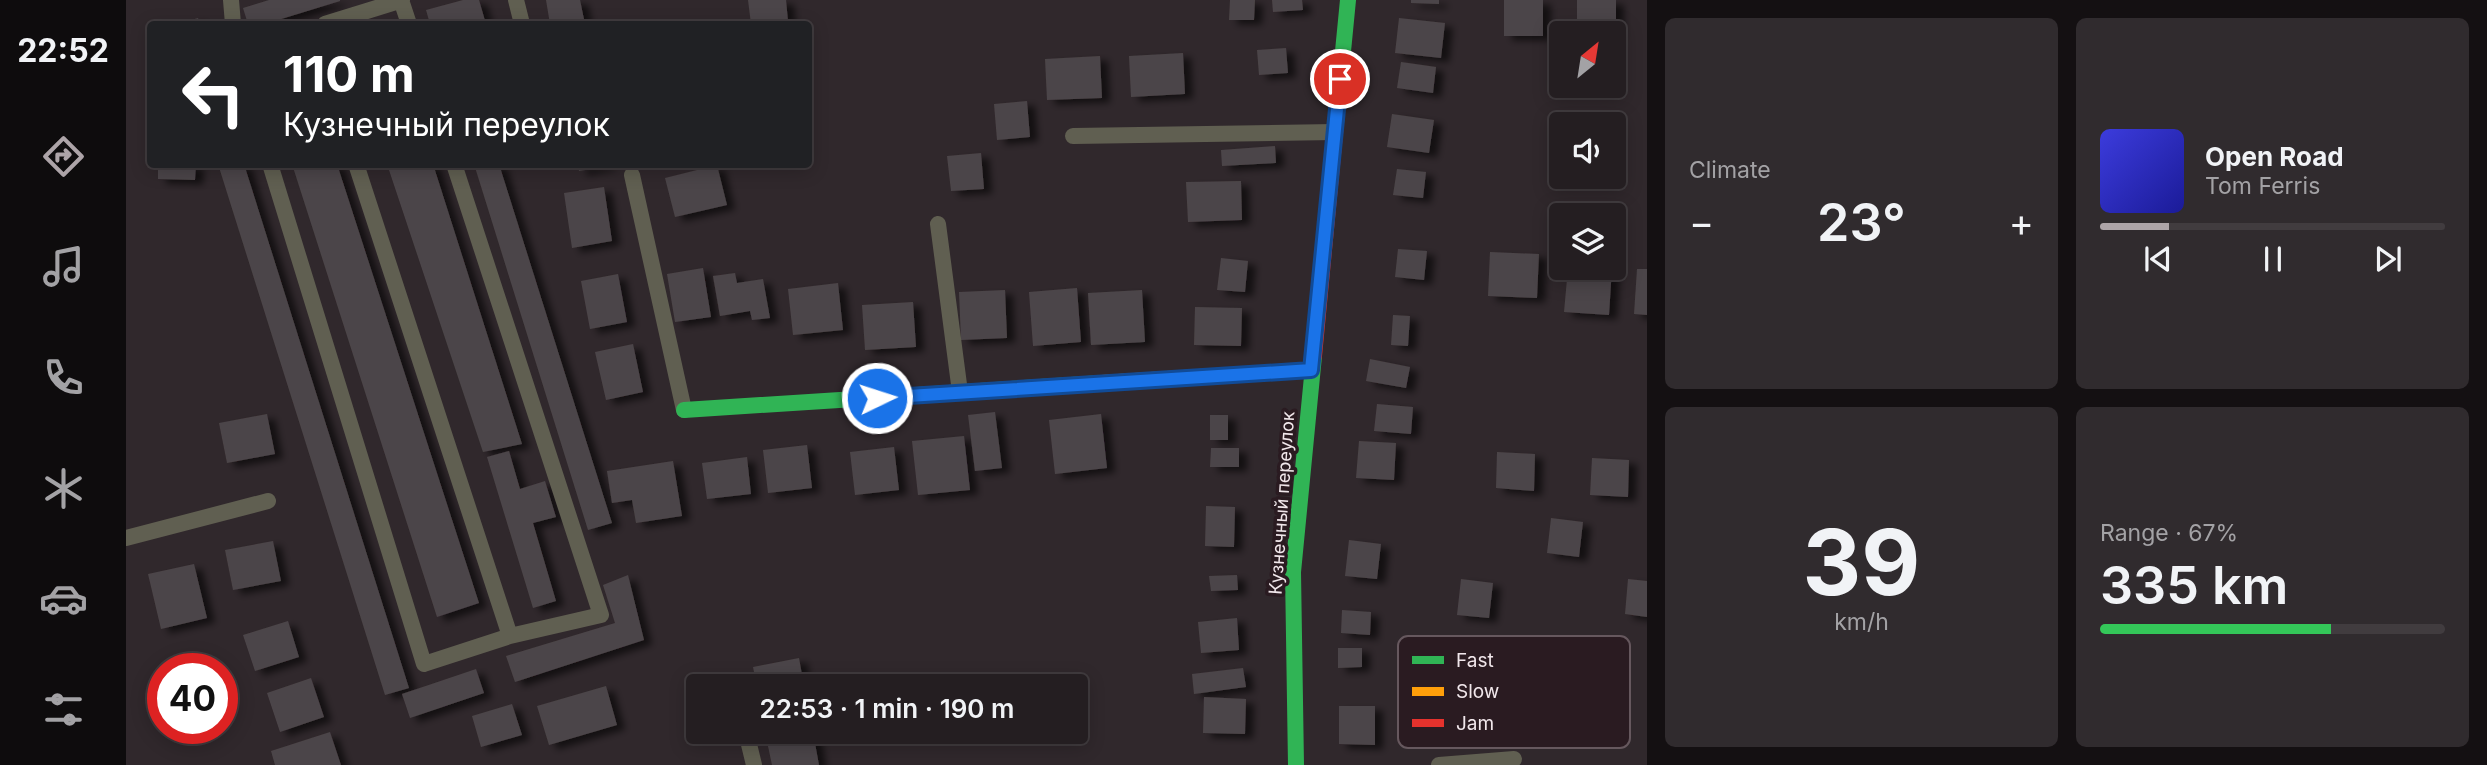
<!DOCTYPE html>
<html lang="en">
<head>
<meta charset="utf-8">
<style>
	body { margin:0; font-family:Inter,sans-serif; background:#302b2e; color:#f1f3f6; height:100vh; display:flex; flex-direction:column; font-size:26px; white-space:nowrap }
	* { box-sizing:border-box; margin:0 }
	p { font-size:23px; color:#a3a2a5 }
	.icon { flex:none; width:38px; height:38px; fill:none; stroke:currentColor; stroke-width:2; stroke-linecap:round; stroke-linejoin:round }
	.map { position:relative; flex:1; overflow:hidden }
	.drawer { display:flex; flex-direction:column; gap:18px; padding:18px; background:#141012; width:840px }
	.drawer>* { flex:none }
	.top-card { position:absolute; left:21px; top:21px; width:665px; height:147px; border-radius:7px; box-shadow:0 4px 18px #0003,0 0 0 2px #413c3f; background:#202124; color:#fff; overflow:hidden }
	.needle { width:46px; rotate:30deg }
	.tools { position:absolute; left:1423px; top:21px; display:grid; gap:14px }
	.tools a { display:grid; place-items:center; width:77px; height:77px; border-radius:7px; background:#241e21; box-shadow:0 4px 18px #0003,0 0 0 2px #413c3f; font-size:35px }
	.speed { position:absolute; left:21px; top:653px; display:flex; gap:14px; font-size:35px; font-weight:700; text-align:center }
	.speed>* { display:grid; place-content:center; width:91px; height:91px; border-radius:50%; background:#241e21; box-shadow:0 4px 18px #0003,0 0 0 2px #413c3f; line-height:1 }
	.speed .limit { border:10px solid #d22; background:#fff; color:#111 }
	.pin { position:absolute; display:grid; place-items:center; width:60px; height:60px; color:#fff; margin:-30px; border:4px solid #fff; border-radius:50%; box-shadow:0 2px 7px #0007 }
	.me { position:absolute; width:77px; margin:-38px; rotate:86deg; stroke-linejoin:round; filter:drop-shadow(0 0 5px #0008) }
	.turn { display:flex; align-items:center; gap:24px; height:147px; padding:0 21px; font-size:32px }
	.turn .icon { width:91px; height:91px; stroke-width:2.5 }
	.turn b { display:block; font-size:49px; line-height:60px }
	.big { font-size:52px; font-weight:600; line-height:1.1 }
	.drawer .tile { flex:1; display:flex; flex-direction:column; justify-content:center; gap:10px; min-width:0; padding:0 24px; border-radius:10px; background:#302b2e }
	.drawer .dial { align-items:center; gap:0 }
	.dial b { font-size:91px; line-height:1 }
	.song { display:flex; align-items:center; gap:21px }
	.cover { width:84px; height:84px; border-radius:10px; background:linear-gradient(135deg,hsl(240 70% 55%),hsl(240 70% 35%)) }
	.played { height:7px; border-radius:4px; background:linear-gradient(90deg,#ada4a8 20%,#413c3f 20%) }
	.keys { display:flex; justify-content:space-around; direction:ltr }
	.heat { display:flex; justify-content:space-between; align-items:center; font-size:38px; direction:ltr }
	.charge { height:10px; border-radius:5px; background:linear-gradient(90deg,#34c759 67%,#413c3f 0) }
	.drawer .tiles { flex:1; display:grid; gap:18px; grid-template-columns:repeat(2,1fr) }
	.trip { position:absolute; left:560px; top:674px; width:402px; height:70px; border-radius:7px; background:#241e21; box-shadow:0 4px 18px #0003,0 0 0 2px #413c3f; font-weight:600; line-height:70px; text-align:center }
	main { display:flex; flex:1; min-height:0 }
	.tabs { display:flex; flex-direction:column; width:126px; justify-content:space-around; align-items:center; background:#0e0c0d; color:#a3a2a5 }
	.tabs .icon { width:49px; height:49px }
	.tabs .on { color:#ada4a8 }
	.tabs b { font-size:32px; color:#f1f3f6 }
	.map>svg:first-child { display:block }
	.building { fill:#4c4548; filter:url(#shadow) }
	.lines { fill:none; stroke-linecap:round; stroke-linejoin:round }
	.lane { stroke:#605f51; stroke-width:16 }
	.fast { stroke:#30b455; stroke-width:16 }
	.slow { stroke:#ff9f0a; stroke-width:16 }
	.jam { stroke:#e5322d; stroke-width:16 }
	.route-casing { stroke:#114b97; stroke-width:18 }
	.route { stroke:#1a73e8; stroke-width:12 }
	.labels { text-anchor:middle; stroke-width:7; stroke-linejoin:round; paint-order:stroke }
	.street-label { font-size:18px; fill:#f1e7eb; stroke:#2a1b21 }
	.key { fill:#2a1b21; stroke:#66585e; stroke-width:2 }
	.key-label { font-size:19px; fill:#f1e7eb }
</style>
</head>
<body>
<main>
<nav class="tabs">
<b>22:52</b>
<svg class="icon on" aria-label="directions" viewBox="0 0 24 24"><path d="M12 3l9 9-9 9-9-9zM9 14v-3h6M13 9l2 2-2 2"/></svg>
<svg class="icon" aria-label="music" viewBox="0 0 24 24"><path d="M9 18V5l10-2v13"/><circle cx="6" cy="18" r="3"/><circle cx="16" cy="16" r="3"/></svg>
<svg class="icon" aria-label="phone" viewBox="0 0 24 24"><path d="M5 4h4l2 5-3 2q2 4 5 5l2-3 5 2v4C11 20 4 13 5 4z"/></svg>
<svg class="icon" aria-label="climate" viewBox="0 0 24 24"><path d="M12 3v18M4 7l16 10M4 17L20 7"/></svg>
<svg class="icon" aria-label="car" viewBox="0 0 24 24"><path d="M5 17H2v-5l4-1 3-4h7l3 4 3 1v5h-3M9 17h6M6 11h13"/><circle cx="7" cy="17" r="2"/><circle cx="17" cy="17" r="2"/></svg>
<svg class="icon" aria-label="filters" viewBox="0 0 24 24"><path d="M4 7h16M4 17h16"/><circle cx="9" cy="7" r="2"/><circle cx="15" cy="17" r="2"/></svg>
</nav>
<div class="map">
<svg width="1521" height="765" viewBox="0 0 1521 765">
	<defs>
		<filter id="shadow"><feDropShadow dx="8" dy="4.5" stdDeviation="3.5" flood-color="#0009"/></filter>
	</defs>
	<rect width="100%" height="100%" fill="#30282c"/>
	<path class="building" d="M143 0H214V1L139 24H122L117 8Z
		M337 0H353L360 24H304L300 10Z
		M420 0H454L459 24H424Z
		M622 0H660L662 21 625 24Z
		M1104 0H1129L1128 20H1103Z
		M1146 0H1176L1177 10 1147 12Z
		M1285 0H1313V4L1285 3Z
		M1378 0H1417V36H1378Z
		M1451 0H1490V33H1451Z
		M72 18 74 24H52Z
		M1273 18 1319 23 1315 58 1269 53Z
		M1160 48 1162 73 1133 75 1131 50Z
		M1057 53 1059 94 1005 97 1003 56Z
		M974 56 976 98 921 100 919 59Z
		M1275 62 1310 67 1307 93 1271 88Z
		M901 101 904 137 871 140 868 104Z
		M1266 114 1308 120 1303 153 1261 147Z
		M1149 146 1150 163 1096 166 1095 150Z
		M855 153 858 189 825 191 821 156Z
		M32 164H70L69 180 32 179Z
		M92 164H118L283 688 259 695Z
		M166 164H211L353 603 311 617Z
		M261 164H307L396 444 357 452Z
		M348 164H373L486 523 462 530Z
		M452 164H482V166L453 171Z
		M591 165 601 205 549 217 539 178Z
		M1271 169 1300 172 1297 198 1267 195Z
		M1115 181 1116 220 1062 222 1060 182Z
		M478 187 486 241 446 248 438 193Z
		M1272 249 1301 251 1298 280 1269 277Z
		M1364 252 1413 254 1411 298 1362 296Z
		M1095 258 1122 261 1119 292 1091 290Z
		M577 268 585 317 549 322 541 274Z
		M1442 268H1486L1483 315 1438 312Z
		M1511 269H1521V315L1508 314Z
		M609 273 611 283 637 279 644 318 626 320 624 311 594 316 587 276Z
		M492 274 501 322 464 329 455 281Z
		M712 283 717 330 667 335 662 289Z
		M951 288 955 342 907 346 903 292Z
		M879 290 881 338 835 340 833 292Z
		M1016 290 1019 342 965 345 962 293Z
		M787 302 790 347 739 350 736 305Z
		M1069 307 1116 308 1115 346 1068 345Z
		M1267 315 1284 316 1282 346 1265 345Z
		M507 344 517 392 480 400 469 352Z
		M1244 359 1284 367 1280 388 1240 381Z
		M1251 404 1287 407 1285 434 1248 431Z
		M869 412 876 468 849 471 842 415Z
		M141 414 149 454 101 463 93 423Z
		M975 414 981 468 929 474 923 420Z
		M1084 415H1102V440H1084Z
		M838 436 844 490 792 495 786 441Z
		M1233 441 1270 443 1268 480 1230 478Z
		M681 445 686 488 642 493 637 450Z
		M768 447 773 490 729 495 724 452Z
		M1085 448H1113V467H1084Z
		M383 451 394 489 419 481 430 517 407 523 430 601 407 608 361 457Z
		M1371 452 1409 454 1408 491 1370 488Z
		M621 457 625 494 581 499 576 463Z
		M1466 458 1503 460 1502 497 1464 495Z
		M547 461 556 516 510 523 506 500 486 503 481 471Z
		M1080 506 1109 507 1108 547 1079 546Z
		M1425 518 1457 522 1453 557 1421 553Z
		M1223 540 1255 544 1251 579 1219 576Z
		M147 541 155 581 107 590 99 550Z
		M68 564 81 618 35 629 22 574Z
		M502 575 518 640 389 682 380 656 489 623 477 585Z
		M1111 575 1112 590 1085 591 1083 576Z
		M1335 579 1367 583 1363 618 1331 615Z
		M1502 579 1521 581V617L1499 614Z
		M1216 610 1245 612 1244 635 1215 633Z
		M1111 618 1113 650 1075 653 1072 622Z
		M162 621 173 657 129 671 117 635Z
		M1212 648H1236V667L1212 668Z
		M673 658 678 686H631L627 667Z
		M1117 668 1120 687 1068 694 1066 674Z
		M350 669 358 693 284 718 276 694Z
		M185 678 198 717 154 732 141 693Z
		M480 686 491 725 423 745 411 706Z
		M1078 697 1120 699 1119 734 1077 733Z
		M386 704 396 735 355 747 346 716Z
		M1213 706H1249V745L1213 744Z
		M204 732 215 765H149L145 751Z
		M639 732H687L693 765H646Z"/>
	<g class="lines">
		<path class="lane" d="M105 0 107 24
			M275 0 283 24
			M390 0 396 24
			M199 24 276 0
			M947 136 1209 132
			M144 164 298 664 384 636 475 615 328 164
			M230 164 384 636
			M506 175 558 410
			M812 224 834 392
			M0 538 142 501
			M608 681 609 686
			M620 732 628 765
			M1313 765 1388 759"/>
		<path class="fast" d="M1210 123 1222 0
			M558 410 976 383
			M1170 765 1167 572 1188 356"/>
		<path class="slow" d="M976 383 1185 370"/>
		<path class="jam" d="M1188 356 1210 123"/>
	</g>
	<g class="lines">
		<g class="route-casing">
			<path id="route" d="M751 398 1185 370 1214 79"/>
		</g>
		<use href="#route" class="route"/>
	</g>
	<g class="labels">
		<g class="street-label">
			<text transform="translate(1156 503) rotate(-86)" y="6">Кузнечный переулок</text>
		</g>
	</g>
	<rect x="1272" y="636" width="232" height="112" rx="10" class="key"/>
	<rect x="1286" y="656" width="32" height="8" fill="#30b455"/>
	<rect x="1286" y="687" width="32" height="9" fill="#ff9f0a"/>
	<rect x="1286" y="719" width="32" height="8" fill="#e5322d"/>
	<g class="key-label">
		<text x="1330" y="667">Fast</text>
		<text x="1330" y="698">Slow</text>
		<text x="1330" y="730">Jam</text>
	</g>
</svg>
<div class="tools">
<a><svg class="needle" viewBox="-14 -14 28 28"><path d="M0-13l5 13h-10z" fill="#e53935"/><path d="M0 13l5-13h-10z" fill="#a3a2a5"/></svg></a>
<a><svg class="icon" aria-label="sound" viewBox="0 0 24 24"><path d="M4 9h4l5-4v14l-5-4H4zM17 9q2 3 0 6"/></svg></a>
<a><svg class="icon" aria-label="layers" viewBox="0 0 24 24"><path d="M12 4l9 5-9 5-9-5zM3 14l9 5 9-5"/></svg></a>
</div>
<div class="speed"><div class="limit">40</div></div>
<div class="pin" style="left:1214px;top:79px;background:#d93025"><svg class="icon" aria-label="arrive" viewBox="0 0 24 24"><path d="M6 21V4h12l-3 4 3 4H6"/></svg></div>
<svg class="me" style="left:751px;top:398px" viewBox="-20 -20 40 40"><circle r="17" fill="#1a73e8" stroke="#fff" stroke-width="3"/><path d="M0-11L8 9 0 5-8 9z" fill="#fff"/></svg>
<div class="trip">22:53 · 1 min · 190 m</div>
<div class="top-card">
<div class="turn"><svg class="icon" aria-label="left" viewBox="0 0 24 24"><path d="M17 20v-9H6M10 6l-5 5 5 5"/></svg><div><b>110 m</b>Кузнечный переулок</div></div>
</div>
</div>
<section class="drawer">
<div class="tiles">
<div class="tile"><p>Climate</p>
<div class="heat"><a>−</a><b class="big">23°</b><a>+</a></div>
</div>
<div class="tile">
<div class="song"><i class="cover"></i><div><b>Open Road</b><p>Tom Ferris</p></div></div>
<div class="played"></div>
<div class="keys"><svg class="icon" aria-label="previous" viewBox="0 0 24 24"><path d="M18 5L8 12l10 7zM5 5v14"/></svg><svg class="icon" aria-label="pause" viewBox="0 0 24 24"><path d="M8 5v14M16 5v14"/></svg><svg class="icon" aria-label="next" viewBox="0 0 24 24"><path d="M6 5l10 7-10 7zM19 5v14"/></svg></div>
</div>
<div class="tile dial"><b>39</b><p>km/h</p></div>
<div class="tile"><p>Range · 67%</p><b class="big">335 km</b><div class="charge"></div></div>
</div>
</section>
</main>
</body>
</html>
